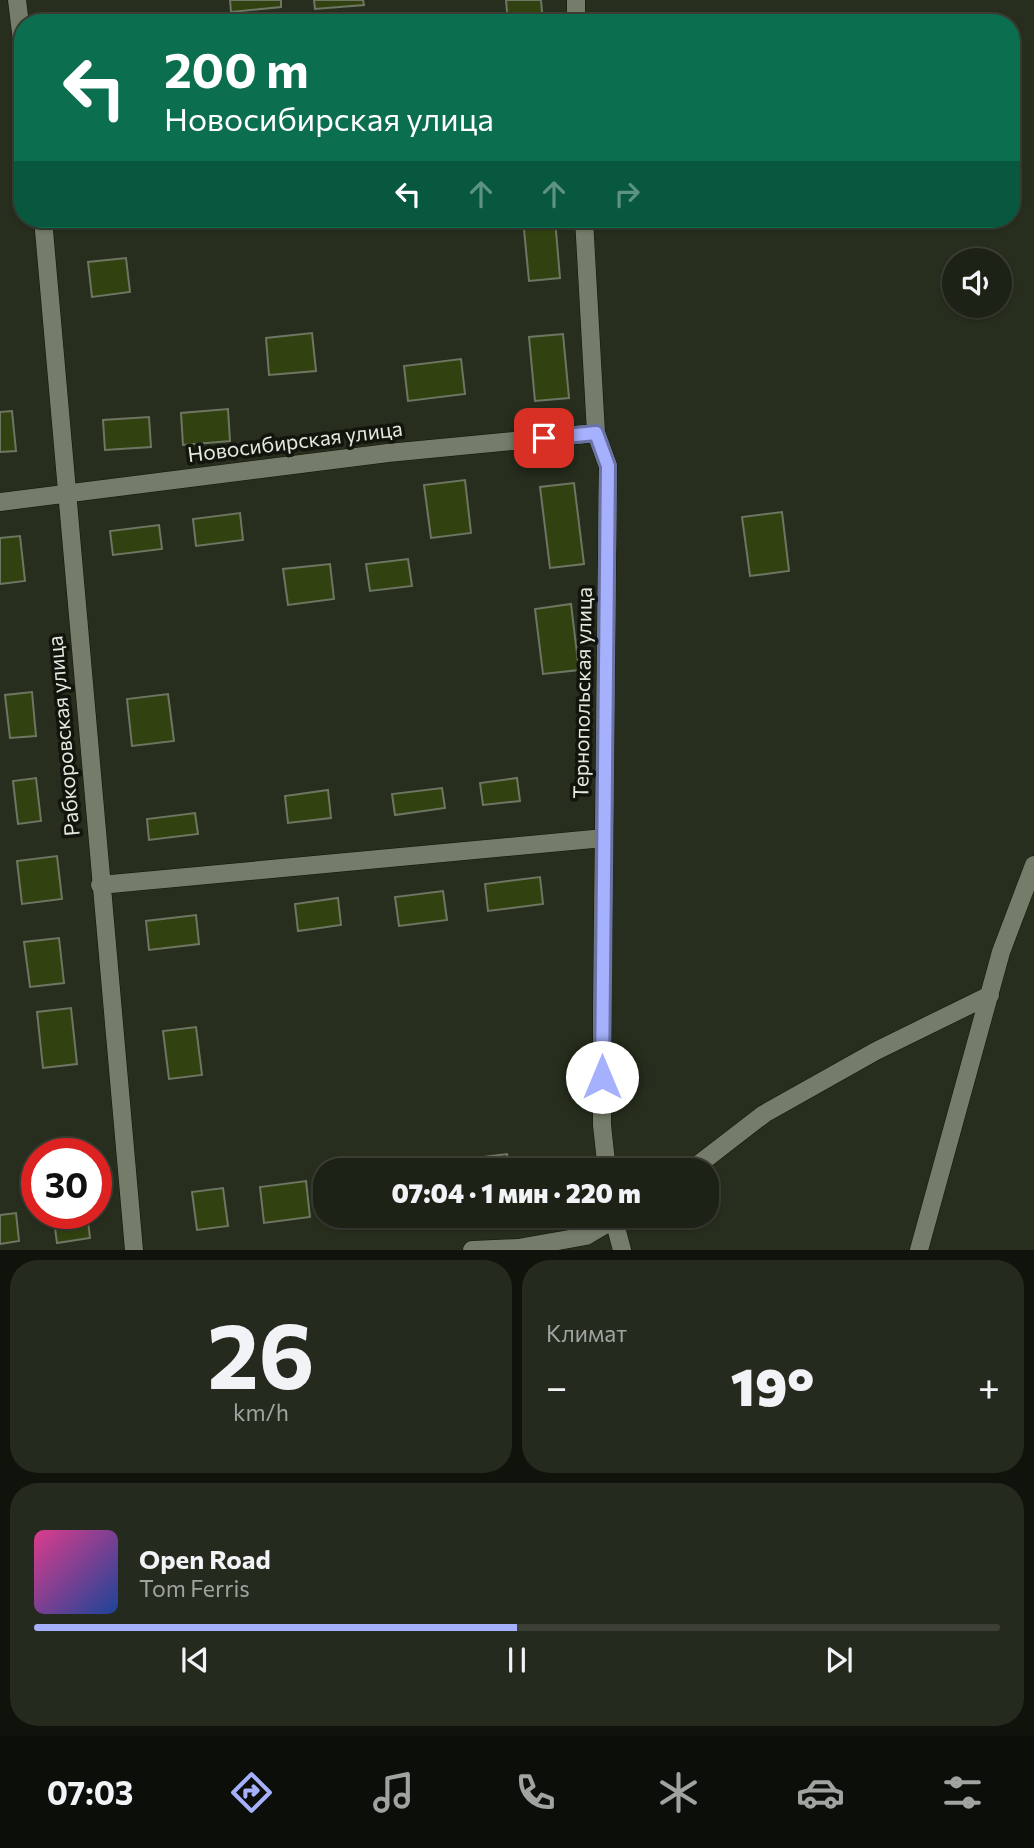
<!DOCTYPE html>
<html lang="ru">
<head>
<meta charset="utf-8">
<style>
	body { margin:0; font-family:Commissioner,sans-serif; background:#252a1f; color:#f1f3f6; height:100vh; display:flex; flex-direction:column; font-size:26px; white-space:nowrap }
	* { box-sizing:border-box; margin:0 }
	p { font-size:23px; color:#a0a4a1 }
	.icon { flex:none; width:38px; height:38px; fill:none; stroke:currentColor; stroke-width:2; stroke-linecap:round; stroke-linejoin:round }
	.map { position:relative; height:1250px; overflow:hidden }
	.side { display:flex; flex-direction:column; gap:10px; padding:10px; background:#10130c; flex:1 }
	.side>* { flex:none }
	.hud { position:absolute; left:14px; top:14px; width:1006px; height:214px; border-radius:28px; box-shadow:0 2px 5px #0004,0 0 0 2px #3b3f35; background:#0b6e4f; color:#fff; overflow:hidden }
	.buttons { position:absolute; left:942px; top:248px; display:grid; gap:14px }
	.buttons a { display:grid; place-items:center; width:70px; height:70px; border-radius:50%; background:#1d2216; box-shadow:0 2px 5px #0004,0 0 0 2px #3b3f35; font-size:35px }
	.speed { position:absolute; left:21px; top:1138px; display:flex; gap:14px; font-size:35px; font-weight:700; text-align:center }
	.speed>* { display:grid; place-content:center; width:91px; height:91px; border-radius:50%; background:#1d2216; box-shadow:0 2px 5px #0004,0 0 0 2px #3b3f35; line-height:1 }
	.speed .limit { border:10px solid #d22; background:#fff; color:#111 }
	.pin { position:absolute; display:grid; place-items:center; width:60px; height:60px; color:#fff; margin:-30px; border-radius:14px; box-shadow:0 4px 10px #0006 }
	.me { position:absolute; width:77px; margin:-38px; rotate:0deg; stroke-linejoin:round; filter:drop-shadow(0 0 5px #0008) }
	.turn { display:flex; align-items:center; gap:24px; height:147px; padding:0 35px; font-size:32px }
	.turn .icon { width:91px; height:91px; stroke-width:2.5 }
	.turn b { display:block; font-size:49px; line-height:60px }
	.lanes { display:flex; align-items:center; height:66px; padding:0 35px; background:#0003; justify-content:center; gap:35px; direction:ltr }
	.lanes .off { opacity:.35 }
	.big { font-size:52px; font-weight:800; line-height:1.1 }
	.side .tile { flex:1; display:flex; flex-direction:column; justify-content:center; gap:10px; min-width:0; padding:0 24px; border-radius:28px; background:#252a1f }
	.side .dial { align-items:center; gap:0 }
	.dial b { font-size:91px; line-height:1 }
	.song { display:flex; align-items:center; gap:21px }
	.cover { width:84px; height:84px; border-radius:10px; background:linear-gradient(135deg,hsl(330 70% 55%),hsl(220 70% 35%)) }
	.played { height:7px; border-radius:4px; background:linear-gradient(90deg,#a5b1fc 50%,#3b3f35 50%) }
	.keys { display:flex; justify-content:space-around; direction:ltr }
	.heat { display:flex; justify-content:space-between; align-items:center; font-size:38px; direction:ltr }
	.side .tiles { flex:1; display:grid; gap:10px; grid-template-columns:1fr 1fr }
	.tile:last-child { grid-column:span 2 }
	.trip { position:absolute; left:313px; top:1158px; width:406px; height:70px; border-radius:28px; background:#1d2216; box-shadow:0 2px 5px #0004,0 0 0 2px #3b3f35; font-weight:800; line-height:70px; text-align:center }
	.tabs { display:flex; height:112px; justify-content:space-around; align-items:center; background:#0c0e09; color:#a0a4a1 }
	.tabs .icon { width:49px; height:49px }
	.tabs .current { color:#a5b1fc }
	.tabs b { font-size:32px; color:#f1f3f6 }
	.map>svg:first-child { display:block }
	.building { fill:#314210; stroke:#6e7663; stroke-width:2 }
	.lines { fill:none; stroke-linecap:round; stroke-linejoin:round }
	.minor-casing { stroke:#101607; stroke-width:19 }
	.minor { stroke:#757d6a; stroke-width:18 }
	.route-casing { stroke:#6b73a4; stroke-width:18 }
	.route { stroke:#a5b1fc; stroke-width:12 }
	.labels { text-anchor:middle; stroke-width:7; stroke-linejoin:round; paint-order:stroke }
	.street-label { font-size:21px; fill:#e4e9de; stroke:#12150d }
</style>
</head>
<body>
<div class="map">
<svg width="1034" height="1250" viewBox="0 0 1034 1250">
	<rect width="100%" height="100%" fill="#272e1d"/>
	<path class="building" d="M230 0H281V7L231 12Z
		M314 0H363L364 5 315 9Z
		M506 0H541L543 23H508Z
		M134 15 135 23H69V22Z
		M523 219H555L560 278 529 281Z
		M126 258 130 292 92 297 88 262Z
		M312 333 316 371 269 375 266 338Z
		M563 334 569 398 535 401 529 337Z
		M461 359 465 394 408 401 404 366Z
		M228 409 230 441 183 445 181 413Z
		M12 411 16 451 0 452V412Z
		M149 417 151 447 105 450 103 420Z
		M465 480 471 533 431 538 424 485Z
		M574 483 584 564 550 568 540 487Z
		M782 512 789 571 750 576 742 517Z
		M240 513 243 540 196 546 193 519Z
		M159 525 162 549 113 555 110 531Z
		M20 536 25 581 0 584V538Z
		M408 559 412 586 370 591 366 564Z
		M330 564 334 599 288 605 283 569Z
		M571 604 579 670 543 674 535 609Z
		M32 692 36 736 10 738 5 695Z
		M168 694 174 741 132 746 127 699Z
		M36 778 41 821 18 824 13 781Z
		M517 778 520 801 483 805 480 783Z
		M442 788 445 808 395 815 392 794Z
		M328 790 331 818 288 823 285 796Z
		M195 813 198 834 149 840 147 819Z
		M57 856 62 899 22 904 17 861Z
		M540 877 543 904 488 911 485 884Z
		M443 891 447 920 399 926 395 897Z
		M338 898 341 925 298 931 295 904Z
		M196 915 199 944 149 950 146 921Z
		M59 938 64 983 30 987 24 942Z
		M71 1008 77 1064 43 1068 37 1012Z
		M196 1027 202 1075 169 1079 163 1031Z
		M507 1154 510 1171H476L474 1158Z
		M306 1181 310 1217 264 1223 260 1187Z
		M223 1188 228 1226 197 1230 192 1192Z
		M16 1213 19 1241 0 1244V1215Z
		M53 1213H87L90 1238 57 1243Z"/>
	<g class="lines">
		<g class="minor-casing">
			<path id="minor" d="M17 0 23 49
				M576 0V23
				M43 219 134 1250
				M584 219 596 433 608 466 602 1007V1125L607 1171
				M0 502 388 453 596 433
				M100 885 604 838
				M690 1171 764 1114 876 1051 990 995
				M613 1216 622 1250
				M472 1250 518 1248 586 1236 620 1216
				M919 1250 1001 952 1034 865"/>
		</g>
		<use href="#minor" class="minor"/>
	</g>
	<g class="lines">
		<g class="route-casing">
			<path id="route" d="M544 438 596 433 608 466 602 1077"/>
		</g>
		<use href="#route" class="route"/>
	</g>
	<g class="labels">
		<g class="street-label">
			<text transform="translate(295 442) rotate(-7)" y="7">Новосибирская улица</text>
			<text transform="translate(583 693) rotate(-89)" y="7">Тернопольская улица</text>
			<text transform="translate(64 736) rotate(-95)" y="7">Рабкоровская улица</text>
		</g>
	</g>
</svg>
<div class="buttons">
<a><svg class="icon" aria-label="sound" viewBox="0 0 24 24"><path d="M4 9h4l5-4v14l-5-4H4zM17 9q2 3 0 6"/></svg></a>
</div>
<div class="speed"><div class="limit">30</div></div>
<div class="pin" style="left:544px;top:438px;background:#d93025"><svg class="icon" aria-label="arrive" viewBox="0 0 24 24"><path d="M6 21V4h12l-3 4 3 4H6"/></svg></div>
<svg class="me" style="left:602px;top:1077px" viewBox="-20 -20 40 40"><circle r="19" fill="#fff"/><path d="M0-13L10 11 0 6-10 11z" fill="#a5b1fc"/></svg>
<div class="trip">07:04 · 1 мин · 220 m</div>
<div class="hud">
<div class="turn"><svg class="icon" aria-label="left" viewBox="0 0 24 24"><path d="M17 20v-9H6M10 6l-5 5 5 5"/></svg><div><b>200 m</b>Новосибирская улица</div></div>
<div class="lanes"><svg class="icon" aria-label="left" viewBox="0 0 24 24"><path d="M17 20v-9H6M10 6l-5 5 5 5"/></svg><svg class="icon off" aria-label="ahead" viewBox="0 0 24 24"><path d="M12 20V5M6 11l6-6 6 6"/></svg><svg class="icon off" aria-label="ahead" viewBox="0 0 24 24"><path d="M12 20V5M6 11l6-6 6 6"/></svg><svg class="icon off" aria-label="right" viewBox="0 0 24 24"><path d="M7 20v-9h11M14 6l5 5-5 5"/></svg></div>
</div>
</div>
<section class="side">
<div class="tiles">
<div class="tile dial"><b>26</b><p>km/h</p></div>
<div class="tile"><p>Климат</p>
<div class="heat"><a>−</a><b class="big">19°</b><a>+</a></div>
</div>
<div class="tile">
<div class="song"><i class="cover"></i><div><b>Open Road</b><p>Tom Ferris</p></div></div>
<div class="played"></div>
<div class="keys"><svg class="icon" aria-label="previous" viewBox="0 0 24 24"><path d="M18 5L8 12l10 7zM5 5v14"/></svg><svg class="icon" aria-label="pause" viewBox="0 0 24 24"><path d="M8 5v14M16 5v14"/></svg><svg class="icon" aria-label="next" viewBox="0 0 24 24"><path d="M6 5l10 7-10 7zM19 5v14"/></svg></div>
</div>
</div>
</section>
<nav class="tabs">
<b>07:03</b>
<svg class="icon current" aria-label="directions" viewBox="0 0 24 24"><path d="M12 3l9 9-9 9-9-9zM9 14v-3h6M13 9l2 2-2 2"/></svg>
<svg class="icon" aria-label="music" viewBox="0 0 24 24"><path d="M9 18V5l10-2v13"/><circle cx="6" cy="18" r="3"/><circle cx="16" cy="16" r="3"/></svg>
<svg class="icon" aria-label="phone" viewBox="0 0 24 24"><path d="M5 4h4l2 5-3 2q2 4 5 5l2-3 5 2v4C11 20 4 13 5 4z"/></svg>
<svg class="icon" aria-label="climate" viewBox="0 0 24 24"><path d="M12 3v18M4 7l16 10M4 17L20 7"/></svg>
<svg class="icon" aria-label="car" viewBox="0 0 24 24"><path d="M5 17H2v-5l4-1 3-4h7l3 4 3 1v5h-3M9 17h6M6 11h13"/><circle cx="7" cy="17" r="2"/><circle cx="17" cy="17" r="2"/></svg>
<svg class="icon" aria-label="filters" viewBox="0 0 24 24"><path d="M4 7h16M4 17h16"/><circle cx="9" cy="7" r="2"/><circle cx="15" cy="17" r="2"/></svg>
</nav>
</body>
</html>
